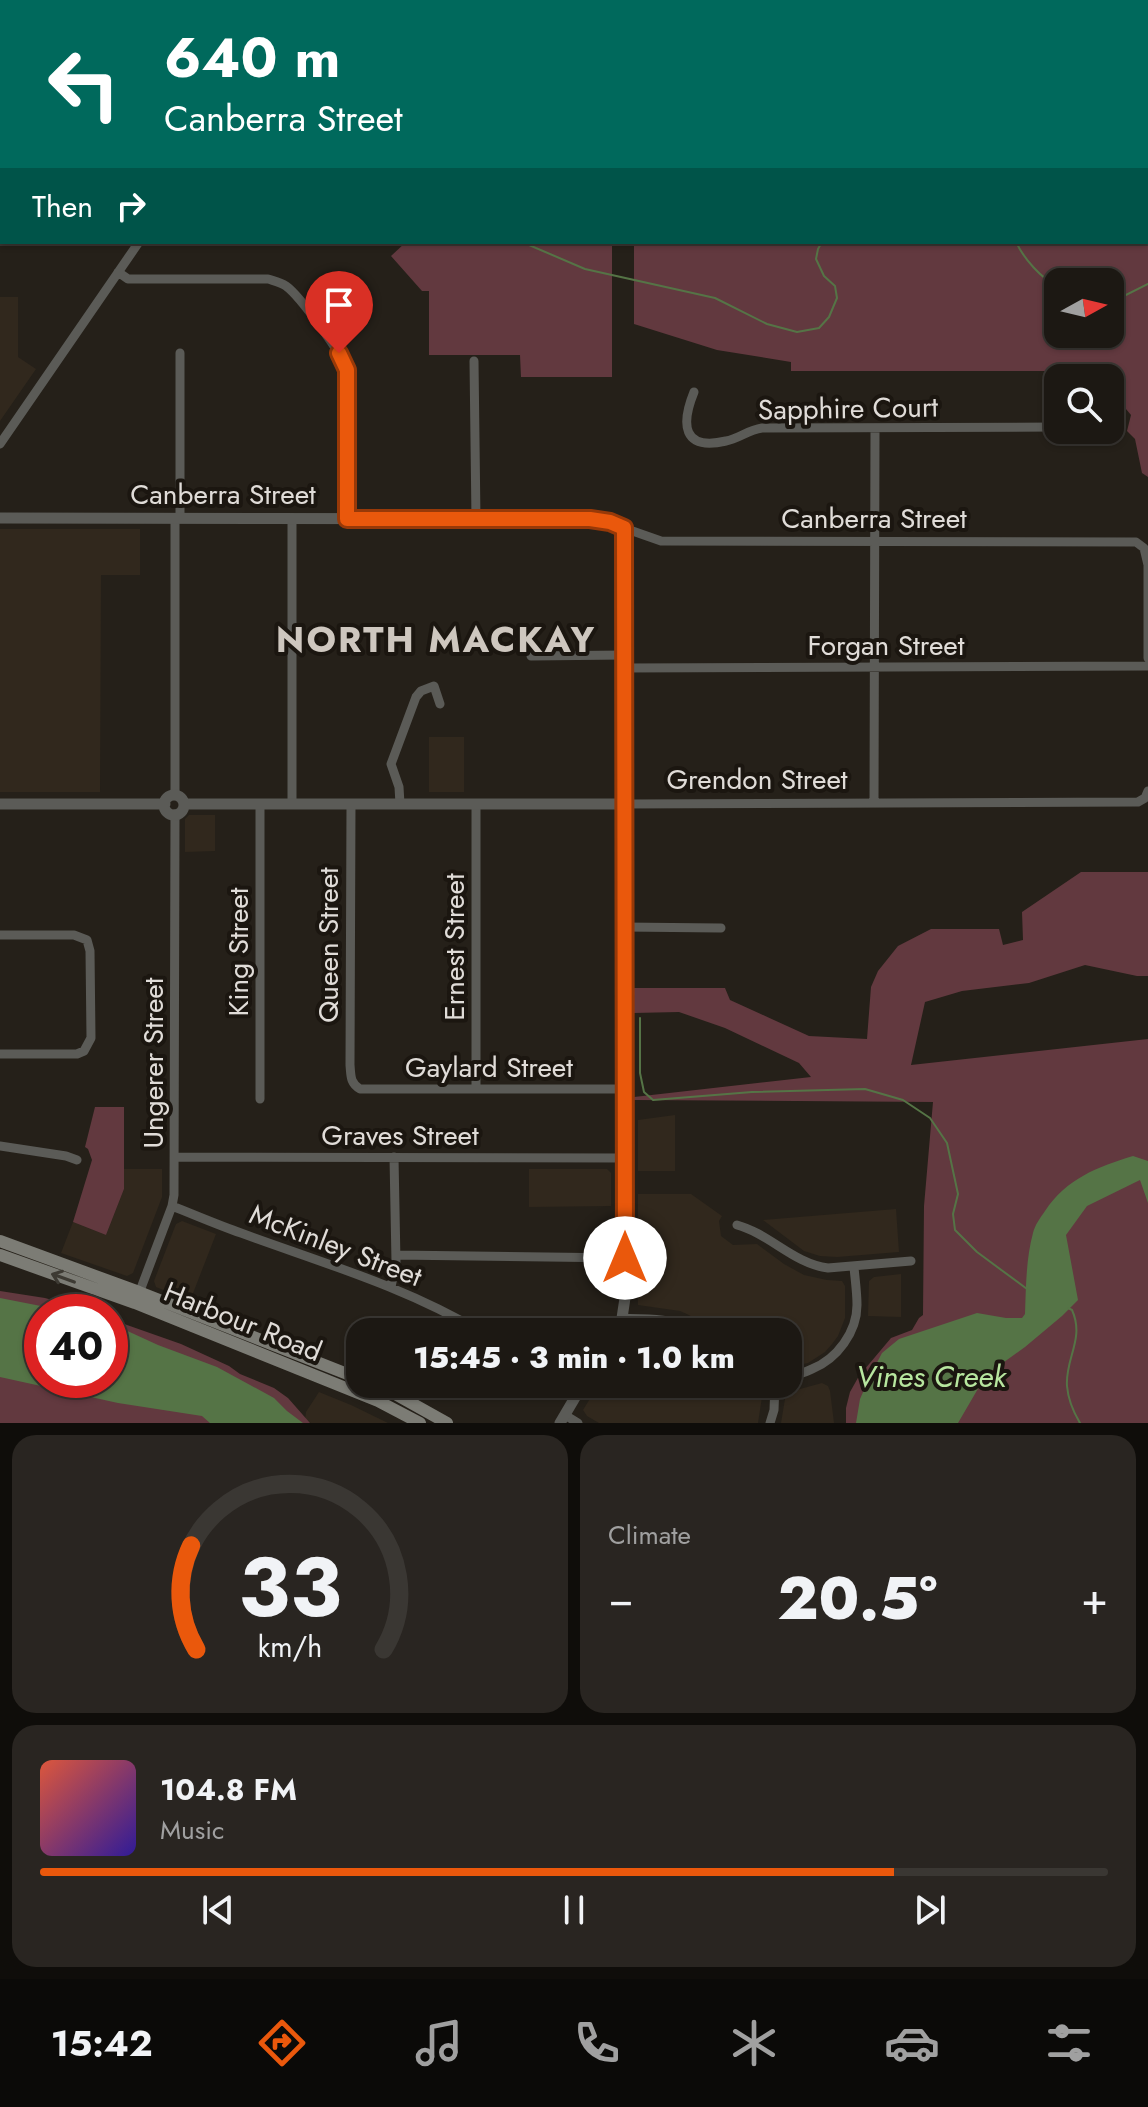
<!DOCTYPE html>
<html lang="en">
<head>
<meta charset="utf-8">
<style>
	body { margin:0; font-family:Jost,sans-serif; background:#292521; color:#f1f3f6; height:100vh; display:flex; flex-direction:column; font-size:30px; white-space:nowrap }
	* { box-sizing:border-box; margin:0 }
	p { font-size:26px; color:#a0a0a0 }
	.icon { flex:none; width:44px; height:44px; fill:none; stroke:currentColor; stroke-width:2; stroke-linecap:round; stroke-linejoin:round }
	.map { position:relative; height:1423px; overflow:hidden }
	.sheet { display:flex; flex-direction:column; gap:12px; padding:12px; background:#0f0d0a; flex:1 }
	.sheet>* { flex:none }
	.banner { position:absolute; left:0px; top:0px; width:1148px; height:244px; box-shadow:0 2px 6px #0004,0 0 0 2px #3a3733; background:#00695c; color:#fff; overflow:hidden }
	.needle { width:52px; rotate:82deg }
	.buttons { position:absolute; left:1044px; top:268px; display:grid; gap:16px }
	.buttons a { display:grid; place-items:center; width:80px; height:80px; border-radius:16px; background:#1c1813; box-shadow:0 2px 6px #0004,0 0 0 2px #3a3733; font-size:40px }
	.speed { position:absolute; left:24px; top:1294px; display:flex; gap:16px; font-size:40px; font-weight:700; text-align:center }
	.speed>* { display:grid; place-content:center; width:104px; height:104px; border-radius:50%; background:#1c1813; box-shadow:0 2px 6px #0004,0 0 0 2px #3a3733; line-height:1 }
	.speed .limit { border:12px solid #d22; background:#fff; color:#111 }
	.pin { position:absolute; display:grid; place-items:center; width:68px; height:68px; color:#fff; margin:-82px -34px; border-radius:50% 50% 50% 0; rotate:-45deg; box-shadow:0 0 8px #0007 }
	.pin .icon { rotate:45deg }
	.me { position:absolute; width:88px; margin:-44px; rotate:0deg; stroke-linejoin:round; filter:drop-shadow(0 0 6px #0008) }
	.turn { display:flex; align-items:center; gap:28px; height:168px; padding:0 32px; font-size:36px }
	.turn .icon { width:104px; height:104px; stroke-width:2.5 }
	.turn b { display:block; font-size:56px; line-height:68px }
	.then { display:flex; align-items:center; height:76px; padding:0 32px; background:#0003; gap:16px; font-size:30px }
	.big { font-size:60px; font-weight:800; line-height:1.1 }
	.sheet .card { flex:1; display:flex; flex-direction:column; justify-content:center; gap:12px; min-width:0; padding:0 28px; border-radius:24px; background:#292521 }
	.sheet .dial { align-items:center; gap:0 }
	.dial svg { height:208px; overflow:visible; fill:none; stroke:#3a3733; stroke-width:7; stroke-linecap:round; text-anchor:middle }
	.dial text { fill:#f1f3f6; stroke:none }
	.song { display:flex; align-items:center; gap:24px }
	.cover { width:96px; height:96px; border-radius:12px; background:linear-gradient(135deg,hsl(10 70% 55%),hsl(250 70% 35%)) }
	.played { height:8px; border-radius:4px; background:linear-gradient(90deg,#ea580c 80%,#3a3733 80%) }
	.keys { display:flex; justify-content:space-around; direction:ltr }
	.heat { display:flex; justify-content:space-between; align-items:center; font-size:44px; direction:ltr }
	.sheet .tiles { flex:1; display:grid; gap:12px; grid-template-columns:1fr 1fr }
	.card:last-child { grid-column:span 2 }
	.trip { position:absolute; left:346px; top:1318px; width:456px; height:80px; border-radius:24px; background:#1c1813; box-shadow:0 2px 6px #0004,0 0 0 2px #3a3733; font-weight:800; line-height:80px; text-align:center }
	.tabs { display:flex; height:128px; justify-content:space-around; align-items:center; background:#0b0a08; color:#a0a0a0 }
	.tabs .icon { width:56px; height:56px }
	.tabs .selected { color:#ea580c }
	.tabs b { font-size:36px; color:#f1f3f6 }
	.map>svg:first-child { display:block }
	.built { fill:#31281d }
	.green { fill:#62393f; fill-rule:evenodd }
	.water { fill:#557446 }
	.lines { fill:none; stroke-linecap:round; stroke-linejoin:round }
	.stream { stroke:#557446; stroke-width:2 }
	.minor { stroke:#5b5b57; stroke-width:9 }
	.tertiary { stroke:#5b5b57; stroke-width:11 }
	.secondary { stroke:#7c7c75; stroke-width:12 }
	.oneway { stroke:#3d3a33 }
	.route-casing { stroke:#983908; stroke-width:20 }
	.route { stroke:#ea580c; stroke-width:14 }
	.labels { text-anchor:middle; stroke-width:8; stroke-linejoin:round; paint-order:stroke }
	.street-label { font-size:28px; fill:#e0dcd8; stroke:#1b1610 }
	.water-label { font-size:30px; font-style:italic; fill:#b7e69f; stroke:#1b1610 }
	.district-label { font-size:36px; font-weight:bold; letter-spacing:2px; fill:#cec7bf; stroke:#1b1610 }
</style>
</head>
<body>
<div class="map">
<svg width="1148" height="1423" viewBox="0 0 1148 1423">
	<rect width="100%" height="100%" fill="#252019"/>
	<path class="built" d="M0 297H18V357L36 369 0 421Z
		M0 529H140V575H101L100 792H0Z
		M429 737H464V792H429Z
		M189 815H215V851L185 852V819Z
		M675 1115V1171H638V1120Z
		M124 1169H162V1197L133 1273 127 1276 61 1253 73 1222 106 1235 124 1189Z
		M529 1169H607L611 1173V1206L529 1207Z
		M638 1194H691L722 1216 719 1221 721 1236 733 1245 757 1244 784 1264 804 1275 827 1280 842 1281 845 1286V1318L838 1336 832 1344 825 1352 808 1363 788 1367V1332H713L689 1315 680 1311 638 1305Z
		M896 1209 899 1252 837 1257 820 1256 804 1251 763 1220Z
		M182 1221 216 1234 190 1301 156 1287 154 1281 176 1224Z
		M901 1274V1317L868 1316 869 1281 874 1277Z
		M822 1383 828 1386 830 1391 834 1423H781L785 1399 789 1392Z
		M599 1384H749L759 1389 762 1397 758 1423H599L587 1416 583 1410Z
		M319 1392 351 1405 388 1423H311L305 1420 306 1412Z"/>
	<path class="green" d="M1052 0H1147L1148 6V477L1142 473 1135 439 1127 431 1131 415 1121 403H1110V378H1082L1075 373 1054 371H791V362L717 350 634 324V242H1146V2H1053ZM1058 282H1110V334H1058Z
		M406 242H612V377H521L520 355H429V291H422L391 256Z
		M1081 872H1148V976H1137L1085 965 1029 983 962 991 925 1002 911 1065 1148 1039V1423H846V1408L850 1392 859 1376 891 1338 912 1330 919 1318 923 1315 924 1206 933 1102 634 1100V1097L811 1077 799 1063 725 1028 679 1012 633 1013 634 988H725L730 1000 809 1036 867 1039 871 987 878 971 898 946 931 929H999L1003 945 1023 940 1022 912Z
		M95 1107H124V1189L106 1235 73 1222 92 1160 88 1149 85 1147Z
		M0 1291 45 1298 93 1312H42V1380H110V1319L181 1344 229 1366 240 1374 274 1388 288 1398 310 1423H0Z"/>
	<path class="water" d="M1133 1156 1148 1161V1203L1140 1180 1087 1206 1066 1235 1078 1300 1062 1316 1025 1347 986 1375 958 1423H856L860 1399 871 1374 882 1353 899 1339 977 1313 1006 1318H1022L1025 1314C1026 1286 1026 1259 1033 1233 1035 1225 1040 1218 1045 1211 1066 1179 1097 1167 1133 1156Z
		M0 1298 46 1307 59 1312H42V1380H110V1323L158 1345 217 1367 274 1398 287 1411 303 1423H210L202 1416 118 1403 0 1377Z"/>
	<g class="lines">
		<path class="stream" d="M441 0 443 2
			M1073 0V2
			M281 2 282 0
			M1146 174 1148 177
			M522 242 585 269 715 298 767 324 797 332 819 328 829 317 837 298 835 286 824 276 816 259 818 249 822 242
			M1016 242C1024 259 1041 278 1058 287
			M1110 303 1148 284
			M640 1018V1073L644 1092 653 1100 752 1092 865 1089 903 1100 930 1118 947 1143 958 1194 953 1214 955 1230 977 1252 1027 1289
			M1068 1308 1072 1310C1085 1339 1065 1358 1067 1386 1068 1398 1074 1413 1080 1423"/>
		<path class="minor" d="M14 0 17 2
			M623 2V0
			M727 2V0
			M0 210H2
			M118 272 128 279H268C274 281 280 282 286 286 300 296 342 354 347 370V519
			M180 353V518
			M474 361 476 519
			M694 392C681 424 682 451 726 441 738 439 748 430 762 428L1058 427
			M1110 420 1111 419
			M0 444 139 242
			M624 528 661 541 1136 542 1144 548 1148 565V658
			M531 656 624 655
			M624 668 1148 666
			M175 795V518
			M874 803 875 429
			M260 804V1099
			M292 804V518
			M351 804 350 1065C351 1076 350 1083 360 1089H624
			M400 804 399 787 391 764 416 697 421 691 434 686 440 704
			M624 804 1138 802 1145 798 1148 791
			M623 927 721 928
			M0 935H74L87 940 90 951 91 1038 84 1051 77 1054H0
			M476 1089V804
			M0 1146 66 1156 77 1160
			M175 1157 624 1158
			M172 1206C195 1215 218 1225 241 1233 323 1263 406 1287 481 1332
			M737 1225C770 1234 794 1264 828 1268L911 1261
			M396 1255 625 1258
			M391 1287 396 1262 394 1157
			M138 1296 172 1206 174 1195 175 814
			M622 1318C648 1320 672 1316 695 1332
			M788 1377C796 1374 805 1373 812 1369 837 1359 857 1332 857 1305 857 1292 855 1279 854 1267
			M565 1415 578 1423
			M770 1423 774 1410 775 1384"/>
		<path class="tertiary" d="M0 518 590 519 610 522 624 528 625 1298 622 1318 614 1332
			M164 805a10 10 0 1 1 20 0a10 10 0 1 1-20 0Z
			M0 804H165
			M184 804H624
			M560 1423 583 1384"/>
		<path class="secondary" d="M0 1241 139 1292 360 1379
			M0 1255 135 1303 378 1401 420 1423
			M372 1384 388 1390 447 1423"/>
	</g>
	<defs><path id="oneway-shaft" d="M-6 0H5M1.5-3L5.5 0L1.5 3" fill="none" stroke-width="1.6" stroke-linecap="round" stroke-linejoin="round" transform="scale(2)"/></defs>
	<use class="oneway" href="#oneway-shaft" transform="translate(63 1278) rotate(-160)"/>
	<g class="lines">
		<g class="route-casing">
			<path id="route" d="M339 353 347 370V519H590L610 522 624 528 625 1258"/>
		</g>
		<use href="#route" class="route"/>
	</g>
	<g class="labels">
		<g class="street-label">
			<text transform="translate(848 408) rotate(-1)" y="10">Sapphire Court</text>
			<text x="223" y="504">Canberra Street</text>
			<text x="874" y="528">Canberra Street</text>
			<text x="886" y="655">Forgan Street</text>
			<text x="757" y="789">Grendon Street</text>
			<text transform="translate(328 945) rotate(-90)" y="10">Queen Street</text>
			<text transform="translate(454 947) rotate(-90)" y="10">Ernest Street</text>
			<text transform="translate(238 952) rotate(-90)" y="10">King Street</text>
			<text transform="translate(153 1063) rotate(-90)" y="10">Ungerer Street</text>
			<text x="489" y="1077">Gaylard Street</text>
			<text x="400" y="1145">Graves Street</text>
			<text transform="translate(336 1245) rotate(21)" y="10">McKinley Street</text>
			<text transform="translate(243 1321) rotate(22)" y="10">Harbour Road</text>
		</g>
		<g class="water-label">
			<text x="931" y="1387">Vines Creek</text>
		</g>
		<g class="district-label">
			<text x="436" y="652">NORTH MACKAY</text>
		</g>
	</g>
</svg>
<div class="buttons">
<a><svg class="needle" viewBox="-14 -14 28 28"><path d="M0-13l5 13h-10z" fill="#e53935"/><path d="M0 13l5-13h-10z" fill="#a0a0a0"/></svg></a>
<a><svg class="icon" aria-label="search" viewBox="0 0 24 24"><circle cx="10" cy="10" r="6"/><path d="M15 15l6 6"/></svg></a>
</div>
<div class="speed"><div class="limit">40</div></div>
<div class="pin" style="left:339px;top:353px;background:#d93025"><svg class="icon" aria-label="arrive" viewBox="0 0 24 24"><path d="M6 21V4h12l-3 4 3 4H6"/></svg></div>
<svg class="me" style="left:625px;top:1258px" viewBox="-20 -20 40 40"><circle r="19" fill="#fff"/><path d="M0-13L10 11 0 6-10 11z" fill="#ea580c"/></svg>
<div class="trip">15:45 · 3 min · 1.0 km</div>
<div class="banner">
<div class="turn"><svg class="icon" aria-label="left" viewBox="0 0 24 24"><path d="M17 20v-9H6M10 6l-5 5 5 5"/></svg><div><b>640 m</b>Canberra Street</div></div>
<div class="then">Then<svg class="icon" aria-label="right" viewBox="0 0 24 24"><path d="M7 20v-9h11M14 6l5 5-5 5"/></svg></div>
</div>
</div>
<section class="sheet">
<div class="tiles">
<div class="card dial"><svg viewBox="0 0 100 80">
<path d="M14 69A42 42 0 1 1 86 69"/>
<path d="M14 69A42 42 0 0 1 12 29" stroke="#ea580c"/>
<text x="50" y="56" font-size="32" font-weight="700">33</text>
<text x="50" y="72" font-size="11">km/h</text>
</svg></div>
<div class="card"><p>Climate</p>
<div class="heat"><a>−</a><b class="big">20.5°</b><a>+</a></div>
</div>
<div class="card">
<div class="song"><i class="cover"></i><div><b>104.8 FM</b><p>Music</p></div></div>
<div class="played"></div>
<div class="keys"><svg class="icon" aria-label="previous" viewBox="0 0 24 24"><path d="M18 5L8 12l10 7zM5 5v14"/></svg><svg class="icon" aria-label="pause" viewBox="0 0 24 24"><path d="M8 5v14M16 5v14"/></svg><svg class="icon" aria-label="next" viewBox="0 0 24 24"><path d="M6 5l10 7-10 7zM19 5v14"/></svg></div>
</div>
</div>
</section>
<nav class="tabs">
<b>15:42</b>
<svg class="icon selected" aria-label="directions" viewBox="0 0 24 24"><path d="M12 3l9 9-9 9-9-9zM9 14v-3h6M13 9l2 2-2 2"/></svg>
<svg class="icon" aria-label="music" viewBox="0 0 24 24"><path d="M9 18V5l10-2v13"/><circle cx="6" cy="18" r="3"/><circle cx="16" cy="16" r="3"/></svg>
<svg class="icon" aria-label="phone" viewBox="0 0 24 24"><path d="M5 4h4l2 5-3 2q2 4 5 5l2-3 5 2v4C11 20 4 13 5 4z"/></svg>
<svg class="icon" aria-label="climate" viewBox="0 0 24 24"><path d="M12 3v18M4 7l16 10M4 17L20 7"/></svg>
<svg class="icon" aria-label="car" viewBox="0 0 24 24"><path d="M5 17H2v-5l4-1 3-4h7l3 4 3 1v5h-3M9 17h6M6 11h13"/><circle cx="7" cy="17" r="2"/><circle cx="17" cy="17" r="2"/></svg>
<svg class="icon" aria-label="filters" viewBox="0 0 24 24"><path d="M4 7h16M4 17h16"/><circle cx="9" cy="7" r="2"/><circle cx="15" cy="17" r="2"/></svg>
</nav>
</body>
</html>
